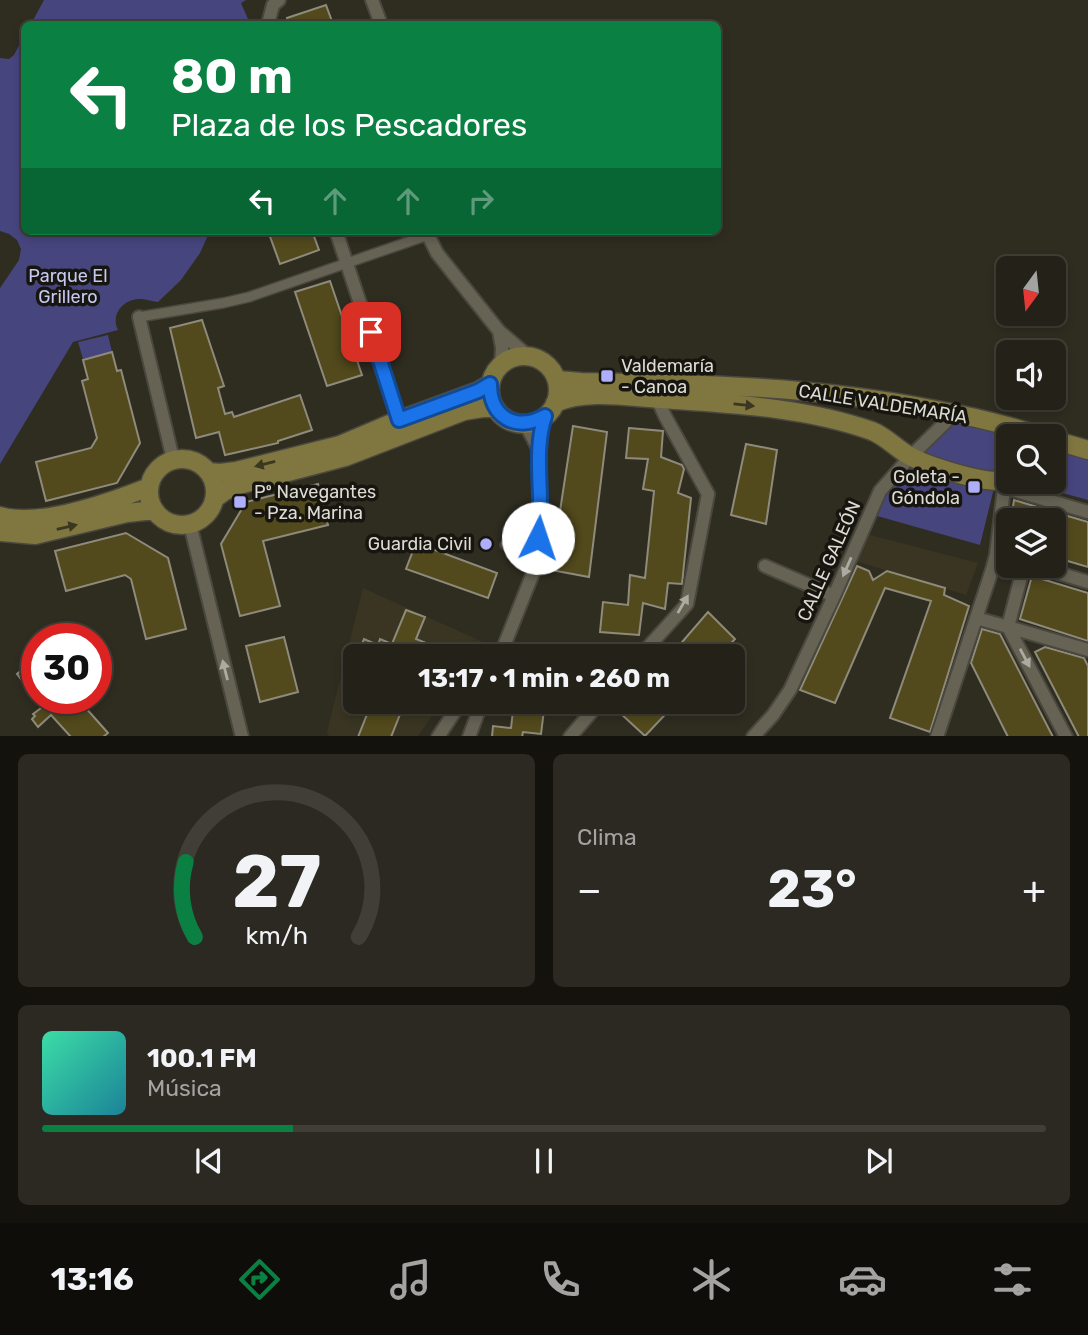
<!DOCTYPE html>
<html lang="es">
<head>
<meta charset="utf-8">
<style>
	body { margin:0; font-family:Rubik,sans-serif; background:#2b2921; color:#f1f3f6; height:100vh; display:flex; flex-direction:column; font-size:26px; white-space:nowrap }
	* { box-sizing:border-box; margin:0 }
	p { font-size:23px; color:#a3a3a2 }
	.icon { flex:none; width:38px; height:38px; fill:none; stroke:currentColor; stroke-width:2; stroke-linecap:round; stroke-linejoin:round }
	.map { position:relative; height:736px; overflow:hidden }
	.panel { display:flex; flex-direction:column; gap:18px; padding:18px; background:#13120d; flex:1 }
	.panel>* { flex:none }
	.top-card { position:absolute; left:21px; top:21px; width:700px; height:214px; border-radius:10px; box-shadow:0 4px 10px #0003,0 0 0 2px #403e37; background:#0b8043; color:#fff; overflow:hidden }
	.needle { width:46px; rotate:195deg }
	.controls { position:absolute; left:996px; top:256px; display:grid; gap:14px }
	.controls a { display:grid; place-items:center; width:70px; height:70px; border-radius:10px; background:#232118; box-shadow:0 4px 10px #0003,0 0 0 2px #403e37; font-size:35px }
	.speed { position:absolute; left:21px; top:623px; display:flex; gap:14px; font-size:35px; font-weight:700; text-align:center }
	.speed>* { display:grid; place-content:center; width:91px; height:91px; border-radius:50%; background:#232118; box-shadow:0 4px 10px #0003,0 0 0 2px #403e37; line-height:1 }
	.speed .limit { border:10px solid #d22; background:#fff; color:#111 }
	.pin { position:absolute; display:grid; place-items:center; width:60px; height:60px; color:#fff; margin:-30px; border-radius:14px; box-shadow:0 4px 10px #0006 }
	.me { position:absolute; width:77px; margin:-38px; rotate:4deg; stroke-linejoin:round; filter:drop-shadow(0 0 5px #0008) }
	.turn { display:flex; align-items:center; gap:24px; height:147px; padding:0 35px; font-size:32px }
	.turn .icon { width:91px; height:91px; stroke-width:2.5 }
	.turn b { display:block; font-size:49px; line-height:60px }
	.lanes { display:flex; align-items:center; height:66px; padding:0 35px; background:#0003; justify-content:center; gap:35px; direction:ltr }
	.lanes .off { opacity:.35 }
	.big { font-size:52px; font-weight:700; line-height:1.1 }
	.panel .widget { flex:1; display:flex; flex-direction:column; justify-content:center; gap:10px; min-width:0; padding:0 24px; border-radius:10px; background:#2b2921 }
	.panel .dial { align-items:center; gap:0 }
	.dial svg { height:182px; overflow:visible; fill:none; stroke:#403e37; stroke-width:7; stroke-linecap:round; text-anchor:middle }
	.dial text { fill:#f1f3f6; stroke:none }
	.song { display:flex; align-items:center; gap:21px }
	.cover { width:84px; height:84px; border-radius:10px; background:linear-gradient(135deg,hsl(160 70% 55%),hsl(190 70% 35%)) }
	.played { height:7px; border-radius:4px; background:linear-gradient(90deg,#0b8043 25%,#403e37 25%) }
	.keys { display:flex; justify-content:space-around; direction:ltr }
	.heat { display:flex; justify-content:space-between; align-items:center; font-size:38px; direction:ltr }
	.panel .tiles { flex:1; display:grid; gap:18px; grid-template-columns:1fr 1fr }
	.widget:last-child { grid-column:span 2 }
	.trip { position:absolute; left:343px; top:644px; width:402px; height:70px; border-radius:10px; background:#232118; box-shadow:0 4px 10px #0003,0 0 0 2px #403e37; font-weight:700; line-height:70px; text-align:center }
	.dock { display:flex; height:112px; justify-content:space-around; align-items:center; background:#0e0d0a; color:#a3a3a2 }
	.dock .icon { width:49px; height:49px }
	.dock .selected { color:#0b8043 }
	.dock b { font-size:32px; color:#f1f3f6 }
	.map>svg:first-child { display:block }
	.built { fill:#393522 }
	.green { fill:#47457e }
	.building { fill:#52491c; stroke:#8e8b7c; stroke-width:2 }
	.lines { fill:none; stroke-linecap:round; stroke-linejoin:round }
	.service-casing { stroke:#4a483e; stroke-width:10 }
	.pedestrian-casing { stroke:#4a483e; stroke-width:12 }
	.minor-casing { stroke:#4a483e; stroke-width:16 }
	.secondary-casing { stroke:#4a483e; stroke-width:21 }
	.service { stroke:#666355; stroke-width:6 }
	.pedestrian { stroke:#666355; stroke-width:9 }
	.minor { stroke:#666355; stroke-width:12 }
	.secondary { stroke:#807640; stroke-width:18 }
	.oneway { fill:#3b3720 }
	.oneway2 { fill:#adaba1 }
	.route-casing { stroke:#114b97; stroke-width:18 }
	.route { stroke:#1a73e8; stroke-width:12 }
	.poi-dot { fill:#aeaefa; stroke:#16150f; stroke-width:2.5 }
	.labels { text-anchor:middle; stroke-width:7; stroke-linejoin:round; paint-order:stroke }
	.park-label { font-size:18px; fill:#c7c8f0; stroke:#16150f }
	.poi-label { font-size:18px; fill:#dddbd3; stroke:#16150f; text-anchor:start }
	.street-label { font-size:18px; fill:#dddbd3; stroke:#16150f }
</style>
</head>
<body>
<div class="map">
<svg width="1088" height="737" viewBox="0 0 1088 737">
	<rect width="100%" height="100%" fill="#2f2c20"/>
	<path class="built" d="M859 532 978 563 966 595 849 559Z
		M363 588 483 642 473 656H355V702H442L418 736H329L327 732Z"/>
	<path class="green" d="M44 0H246L241 3 248 19 232 24H31Z
		M24 36V231H210L200 253 181 280 158 302C153 302 147 299 141 299 124 298 110 314 118 330L73 342 0 464V288L19 260 21 249 17 240 9 234 0 231V58L9 59 14 55Z
		M108 335 112 352 83 359 78 342Z
		M957 417 1020 436H1008V478L997 476 980 545 863 512Z
		M1054 446 1088 456V500L1019 481H1054Z"/>
	<path class="building" d="M326 5 333 24H289L287 18Z
		M268 231H312L319 250 280 264Z
		M330 281 362 375 327 386 295 292Z
		M202 320 224 386 218 388 225 414 232 412 234 417 300 395 312 430 278 441V443L225 455 219 432 196 438 170 328Z
		M112 352 117 371 121 370 140 443 117 483 46 501 36 462 91 448 97 438 82 381 88 379 83 360Z
		M573 426 607 432 589 577 551 570Z
		M629 428 663 431 661 457 682 465 684 469 678 493 691 498 682 584 668 583 665 609 643 603 639 635 600 632 603 602 628 605 630 575 645 578 654 491 643 489 648 459 626 458Z
		M746 444 777 450 766 524 731 515Z
		M318 484 328 525 263 541 280 606 240 616 221 544 246 502Z
		M1014 500 1088 522V567L1054 557V520H1011Z
		M126 533 168 558 186 629 146 639 131 579 125 575 66 591 55 551Z
		M416 543 497 573 488 598 406 569Z
		M857 566 869 571 873 580 887 571 945 588 944 595 969 606 930 732 890 718 931 601 885 588 835 703 800 690Z
		M1032 576 1088 593V641L1020 619Z
		M406 610 425 617 416 639 458 656H357L364 639 378 645 380 639 392 644Z
		M708 612 735 639 719 656H670Z
		M982 629 1000 634 1053 737H1008L971 663Z
		M284 637 298 692 260 702 246 646Z
		M522 645 552 649 551 656H520Z
		M1045 647 1084 658 1088 666V737H1079L1035 652Z
		M32 662 37 668V687L31 692 17 674Z
		M40 698H77L108 733 103 737H71L51 715 38 727 32 719 35 716 33 714 45 705Z
		M372 702H405L391 737H358Z
		M514 702 532 703V702H545L541 734 523 732 522 737H492L493 726 511 728Z
		M630 702H677L645 736 620 713Z"/>
	<g class="lines">
		<g class="service-casing">
			<path id="service" d="M504 545 535 556"/>
		</g>
		<g class="pedestrian-casing">
			<path id="pedestrian" d="M139 317 223 303 249 297 428 235"/>
		</g>
		<g class="minor-casing">
			<path id="minor" d="M372 0 381 24
				M268 24 273 5 279 0
				M336 231 399 420
				M426 231 437 253 499 331 528 356
				M139 317 173 459
				M499 331 502 348 501 364
				M522 423 528 429 539 450
				M1005 480 1013 490 1088 512
				M190 524 242 737
				M1024 565 1008 627 1088 650
				M1032 565 1088 582
				M765 566 834 596
				M976 618 1008 627 1066 737
				M500 656 533 573 541 520 539 450 542 425 545 416
				M640 656 687 604 708 494 665 416 660 405 661 399
				M438 737 461 702
				M469 737 482 702
				M570 737 600 702
				M753 737 773 715 790 690 834 596 880 491 910 457 955 413
				M937 737 992 570 996 555 1005 480"/>
		</g>
		<g class="secondary-casing">
			<path id="secondary" d="M490 390a34 34 0 1 1 68 0a34 34 0 1 1-68 0Z
				M557 380 581 382C697 384 811 386 926 408 965 415 1003 423 1040 436
				M555 403C587 389 627 397 661 399 732 404 804 407 872 431 885 436 896 448 908 455 925 465 986 485 1005 480L1008 465
				M1054 440 1088 450
				M149 492a33 33 0 1 1 66 0a33 33 0 1 1-66 0Z
				M208 472 220 473 236 471 340 445 399 420 478 391 490 384
				M214 499 225 491 239 485 345 457 464 411 483 408H495
				M0 516C40 528 111 502 149 487
				M0 532 35 535 127 513 154 510"/>
		</g>
		<use href="#service" class="service"/>
		<use href="#pedestrian" class="pedestrian"/>
		<use href="#minor" class="minor"/>
		<use href="#secondary" class="secondary"/>
	</g>
	<defs><path id="oneway-solid" d="M-6-.8H1V-3.2L6.5 0L1 3.2V.8H-6Z" transform="scale(1.75)"/></defs>
	<g class="oneway">
		<use href="#oneway-solid" transform="translate(744 405) rotate(6)"/>
		<use href="#oneway-solid" transform="translate(265 464) rotate(166)"/>
		<use href="#oneway-solid" transform="translate(67 527) rotate(-13)"/>
	</g>
	<g class="oneway2">
		<use href="#oneway-solid" transform="translate(847 567) rotate(114)"/>
		<use href="#oneway-solid" transform="translate(683 604) rotate(-60)"/>
		<use href="#oneway-solid" transform="translate(1025 658) rotate(62)"/>
		<use href="#oneway-solid" transform="translate(225 670) rotate(-104)"/>
	</g>
	<g class="lines">
		<g class="route-casing">
			<path id="route" d="M371 332 399 420 478 391 490 384C490 417 515 432 545 416 532 455 545 498 538 538"/>
		</g>
		<use href="#route" class="route"/>
	</g>
	<g class="poi-dot">
		<rect x="600" y="369" width="14" height="14" rx="3.5"/>
		<rect x="967" y="480" width="14" height="14" rx="3.5"/>
		<rect x="233" y="495" width="14" height="14" rx="3.5"/>
		<circle cx="486" cy="544" r="7"/>
	</g>
	<g class="labels">
		<g class="park-label">
			<text x="68" y="282">Parque El<tspan x="68" dy="21">Grillero</tspan></text>
		</g>
		<g class="poi-label">
			<text x="621" y="372">Valdemaría<tspan x="621" dy="21">- Canoa</tspan></text>
			<text x="960" y="483" text-anchor="end">Goleta -<tspan x="960" dy="21">Góndola</tspan></text>
			<text x="254" y="498">Pº Navegantes<tspan x="254" dy="21">- Pza. Marina</tspan></text>
			<text x="472" y="550" text-anchor="end">Guardia Civil</text>
		</g>
		<g class="street-label">
			<text transform="translate(883 404) rotate(9)" y="6">CALLE VALDEMARÍA</text>
			<text transform="translate(829 561) rotate(-66)" y="6">CALLE GALEÓN</text>
		</g>
	</g>
</svg>
<div class="controls">
<a><svg class="needle" viewBox="-14 -14 28 28"><path d="M0-13l5 13h-10z" fill="#e53935"/><path d="M0 13l5-13h-10z" fill="#a3a3a2"/></svg></a>
<a><svg class="icon" aria-label="sound" viewBox="0 0 24 24"><path d="M4 9h4l5-4v14l-5-4H4zM17 9q2 3 0 6"/></svg></a>
<a><svg class="icon" aria-label="search" viewBox="0 0 24 24"><circle cx="10" cy="10" r="6"/><path d="M15 15l6 6"/></svg></a>
<a><svg class="icon" aria-label="layers" viewBox="0 0 24 24"><path d="M12 4l9 5-9 5-9-5zM3 14l9 5 9-5"/></svg></a>
</div>
<div class="speed"><div class="limit">30</div></div>
<div class="pin" style="left:371px;top:332px;background:#d93025"><svg class="icon" aria-label="arrive" viewBox="0 0 24 24"><path d="M6 21V4h12l-3 4 3 4H6"/></svg></div>
<svg class="me" style="left:538px;top:538px" viewBox="-20 -20 40 40"><circle r="19" fill="#fff"/><path d="M0-13L10 11 0 6-10 11z" fill="#1a73e8"/></svg>
<div class="trip">13:17 · 1 min · 260 m</div>
<div class="top-card">
<div class="turn"><svg class="icon" aria-label="left" viewBox="0 0 24 24"><path d="M17 20v-9H6M10 6l-5 5 5 5"/></svg><div><b>80 m</b>Plaza de los Pescadores</div></div>
<div class="lanes"><svg class="icon" aria-label="left" viewBox="0 0 24 24"><path d="M17 20v-9H6M10 6l-5 5 5 5"/></svg><svg class="icon off" aria-label="ahead" viewBox="0 0 24 24"><path d="M12 20V5M6 11l6-6 6 6"/></svg><svg class="icon off" aria-label="ahead" viewBox="0 0 24 24"><path d="M12 20V5M6 11l6-6 6 6"/></svg><svg class="icon off" aria-label="right" viewBox="0 0 24 24"><path d="M7 20v-9h11M14 6l5 5-5 5"/></svg></div>
</div>
</div>
<section class="panel">
<div class="tiles">
<div class="widget dial"><svg viewBox="0 0 100 80">
<path d="M14 69A42 42 0 1 1 86 69"/>
<path d="M14 69A42 42 0 0 1 10 36" stroke="#0b8043"/>
<text x="50" y="56" font-size="32" font-weight="700">27</text>
<text x="50" y="72" font-size="11">km/h</text>
</svg></div>
<div class="widget"><p>Clima</p>
<div class="heat"><a>−</a><b class="big">23°</b><a>+</a></div>
</div>
<div class="widget">
<div class="song"><i class="cover"></i><div><b>100.1 FM</b><p>Música</p></div></div>
<div class="played"></div>
<div class="keys"><svg class="icon" aria-label="previous" viewBox="0 0 24 24"><path d="M18 5L8 12l10 7zM5 5v14"/></svg><svg class="icon" aria-label="pause" viewBox="0 0 24 24"><path d="M8 5v14M16 5v14"/></svg><svg class="icon" aria-label="next" viewBox="0 0 24 24"><path d="M6 5l10 7-10 7zM19 5v14"/></svg></div>
</div>
</div>
</section>
<nav class="dock">
<b>13:16</b>
<svg class="icon selected" aria-label="directions" viewBox="0 0 24 24"><path d="M12 3l9 9-9 9-9-9zM9 14v-3h6M13 9l2 2-2 2"/></svg>
<svg class="icon" aria-label="music" viewBox="0 0 24 24"><path d="M9 18V5l10-2v13"/><circle cx="6" cy="18" r="3"/><circle cx="16" cy="16" r="3"/></svg>
<svg class="icon" aria-label="phone" viewBox="0 0 24 24"><path d="M5 4h4l2 5-3 2q2 4 5 5l2-3 5 2v4C11 20 4 13 5 4z"/></svg>
<svg class="icon" aria-label="climate" viewBox="0 0 24 24"><path d="M12 3v18M4 7l16 10M4 17L20 7"/></svg>
<svg class="icon" aria-label="car" viewBox="0 0 24 24"><path d="M5 17H2v-5l4-1 3-4h7l3 4 3 1v5h-3M9 17h6M6 11h13"/><circle cx="7" cy="17" r="2"/><circle cx="17" cy="17" r="2"/></svg>
<svg class="icon" aria-label="filters" viewBox="0 0 24 24"><path d="M4 7h16M4 17h16"/><circle cx="9" cy="7" r="2"/><circle cx="15" cy="17" r="2"/></svg>
</nav>
</body>
</html>
